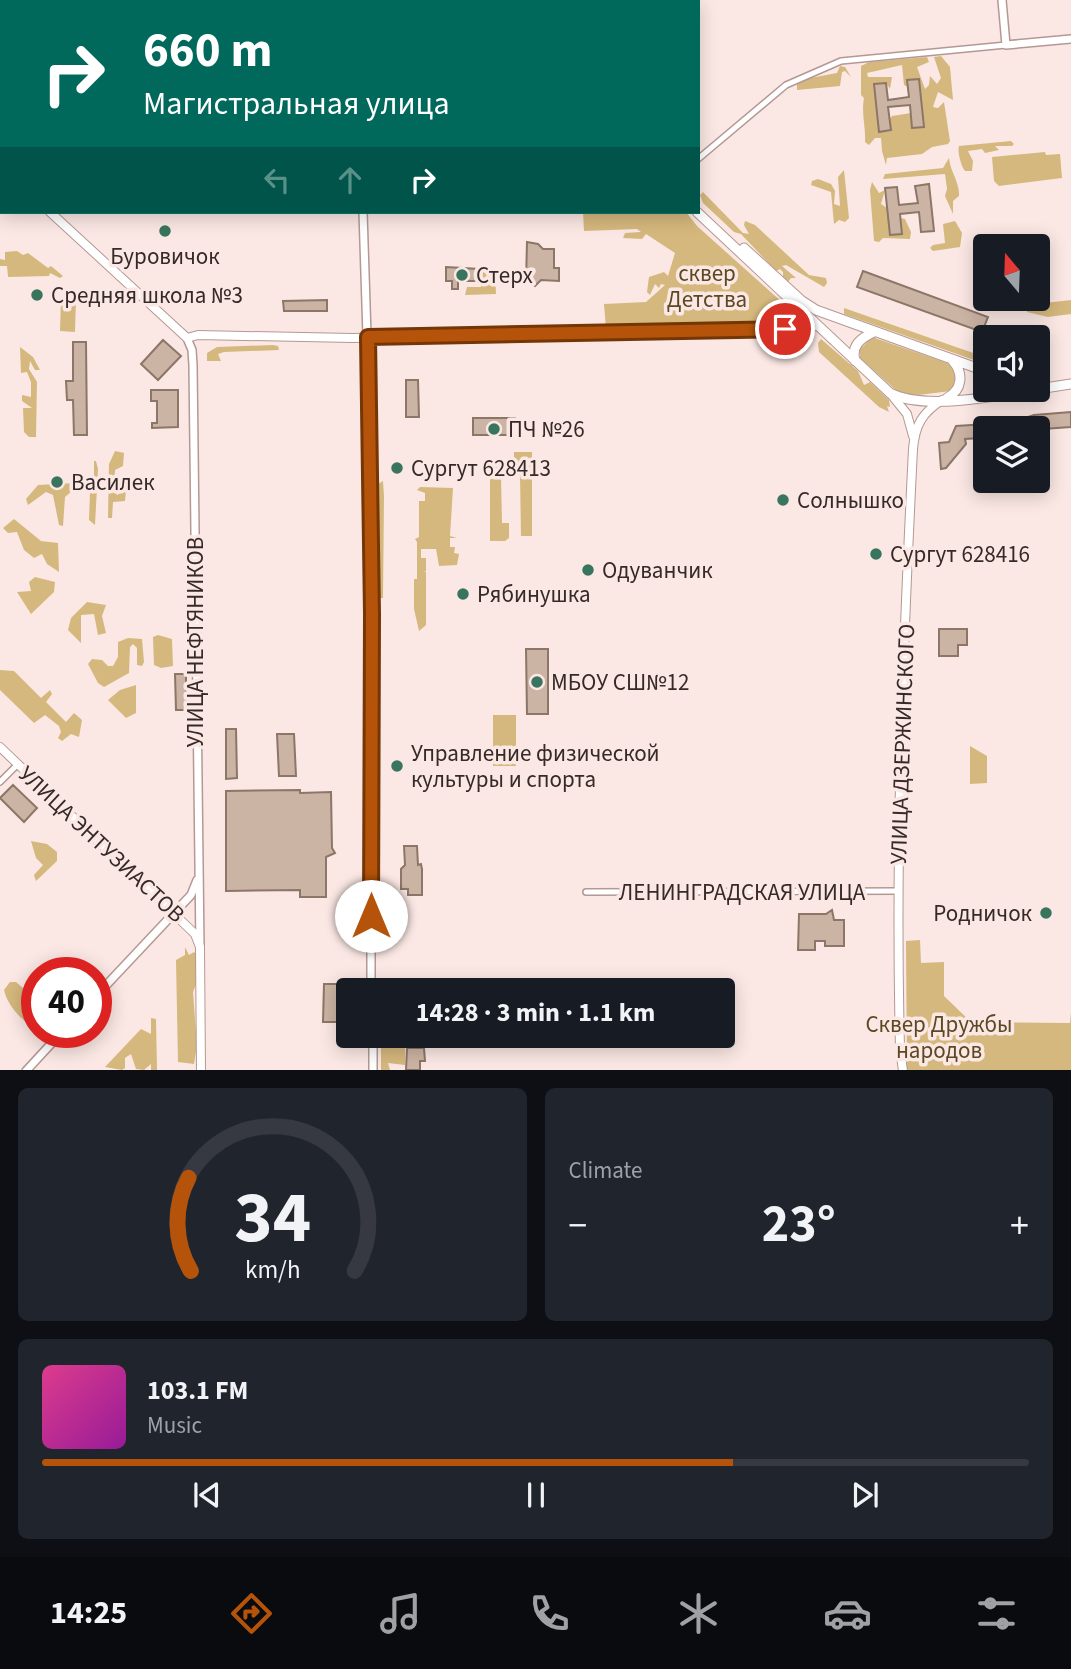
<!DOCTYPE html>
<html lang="en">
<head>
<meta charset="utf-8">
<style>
	body { margin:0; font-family:"Source Sans 3",sans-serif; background:#20242c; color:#f1f3f6; height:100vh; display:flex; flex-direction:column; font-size:26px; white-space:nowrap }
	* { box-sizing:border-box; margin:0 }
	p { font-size:23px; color:#9ea1a6 }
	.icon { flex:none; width:38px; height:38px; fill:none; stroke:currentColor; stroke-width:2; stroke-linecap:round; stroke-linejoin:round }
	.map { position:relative; height:1070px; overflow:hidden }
	.sheet { display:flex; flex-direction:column; gap:18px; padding:18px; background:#0d0f14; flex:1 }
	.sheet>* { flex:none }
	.banner { position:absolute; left:0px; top:0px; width:700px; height:214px; box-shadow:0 4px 18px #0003; background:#00695c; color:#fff; overflow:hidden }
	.needle { width:46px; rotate:341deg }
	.controls { position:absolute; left:973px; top:234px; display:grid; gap:14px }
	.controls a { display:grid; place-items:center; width:77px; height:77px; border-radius:7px; background:#171b24; box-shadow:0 4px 18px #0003; font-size:35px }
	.speed { position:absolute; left:21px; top:957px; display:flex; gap:14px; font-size:35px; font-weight:700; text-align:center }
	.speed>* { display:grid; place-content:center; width:91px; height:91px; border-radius:50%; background:#171b24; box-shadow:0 4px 18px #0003; line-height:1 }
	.speed .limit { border:10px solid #d22; background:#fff; color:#111 }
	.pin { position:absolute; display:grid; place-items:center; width:60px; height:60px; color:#fff; margin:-30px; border:4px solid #fff; border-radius:50%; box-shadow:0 2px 7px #0007 }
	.me { position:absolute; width:77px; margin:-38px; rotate:0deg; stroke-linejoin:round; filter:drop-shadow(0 0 5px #0008) }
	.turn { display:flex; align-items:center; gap:24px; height:147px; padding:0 28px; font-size:32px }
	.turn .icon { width:91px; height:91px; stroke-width:2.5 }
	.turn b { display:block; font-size:49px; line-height:60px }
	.lanes { display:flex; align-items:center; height:66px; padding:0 28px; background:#0003; justify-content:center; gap:35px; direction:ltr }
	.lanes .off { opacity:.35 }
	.big { font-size:52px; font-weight:700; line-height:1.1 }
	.sheet .widget { flex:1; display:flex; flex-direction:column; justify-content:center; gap:10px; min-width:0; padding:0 24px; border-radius:10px; background:#20242c }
	.sheet .dial { align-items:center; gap:0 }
	.dial svg { height:182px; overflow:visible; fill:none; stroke:#363941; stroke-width:7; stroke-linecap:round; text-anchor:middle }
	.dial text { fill:#f1f3f6; stroke:none }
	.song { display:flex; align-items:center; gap:21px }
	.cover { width:84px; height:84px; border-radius:10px; background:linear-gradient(135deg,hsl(330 70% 55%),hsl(300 70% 35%)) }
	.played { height:7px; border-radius:4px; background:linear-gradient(90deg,#b45309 70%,#363941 70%) }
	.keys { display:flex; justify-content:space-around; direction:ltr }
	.heat { display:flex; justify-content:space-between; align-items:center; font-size:38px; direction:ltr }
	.sheet .tiles { flex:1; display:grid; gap:18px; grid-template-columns:1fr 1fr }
	.widget:last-child { grid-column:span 2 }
	.trip { position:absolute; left:336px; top:978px; width:399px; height:70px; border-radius:7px; background:#171b24; box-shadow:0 4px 18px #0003; font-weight:700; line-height:70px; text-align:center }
	.tabs { display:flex; height:112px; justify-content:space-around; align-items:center; background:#090b0e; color:#9ea1a6 }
	.tabs .icon { width:49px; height:49px }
	.tabs .selected { color:#b45309 }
	.tabs b { font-size:32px; color:#f1f3f6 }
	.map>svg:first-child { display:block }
	.green { fill:#d5b87d; fill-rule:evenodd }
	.building { fill:#ccb4a4; stroke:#8c7667; stroke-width:2 }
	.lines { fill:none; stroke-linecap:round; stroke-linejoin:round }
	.minor-casing { stroke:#b59893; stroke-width:8 }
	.tertiary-casing { stroke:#b59893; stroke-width:10 }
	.secondary-casing { stroke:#b59893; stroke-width:10 }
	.primary-casing { stroke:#b59893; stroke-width:11 }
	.minor { stroke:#fff; stroke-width:5 }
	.tertiary { stroke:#fff; stroke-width:7 }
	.secondary { stroke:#fff; stroke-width:8 }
	.primary { stroke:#fff; stroke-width:9 }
	.route-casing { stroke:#753606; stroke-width:18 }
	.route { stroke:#b45309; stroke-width:12 }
	.poi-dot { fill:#39745e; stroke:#fbe8e4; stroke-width:2.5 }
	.labels { text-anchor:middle; stroke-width:7; stroke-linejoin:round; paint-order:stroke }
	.poi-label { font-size:23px; fill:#352a28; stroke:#fbe8e4; text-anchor:start }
	.park-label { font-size:23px; fill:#5b4923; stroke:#fbe8e4 }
	.street-label { font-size:23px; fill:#352a28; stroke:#fbe8e4 }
</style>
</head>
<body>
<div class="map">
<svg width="1071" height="1071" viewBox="0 0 1071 1071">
	<rect width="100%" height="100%" fill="#fbe8e4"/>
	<path class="green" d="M941 56 950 67 953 100 938 92 933 107 938 108 944 102 950 141 948 144 932 147 922 154 887 158 886 165 882 151 881 138H875L869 145 865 142C866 128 861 113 864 98L861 95V66L869 62 927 57 929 62 917 67 925 89 929 85 930 76 937 84 941 78 934 57ZM902 65 904 85 908 87 919 80 924 126 911 113 892 116 890 119 891 130 879 132 874 84 886 83 890 89 892 77H868L867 73Z
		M840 66 845 67 851 77 845 71 842 72 840 86 797 90V84L805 79 837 73Z
		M1011 141 1014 144 1012 146H995L999 150 985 153 982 149 968 151 973 161 972 171H965C961 166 957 151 959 146Z
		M1045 152 1046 155 1060 154 1062 178 999 186 994 181 992 157Z
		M949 158C950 171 960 183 959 196L953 201V214L945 196 947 189 945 174 883 179 885 174 943 168Z
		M844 170 849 218 845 222 839 220 834 224 831 192 811 185 812 181 818 179 831 184 835 191 834 204 840 206 838 177Z
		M872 182 879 193 885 190 881 204 887 208 890 235 902 233 901 218 905 219 911 232 910 239 883 238 879 242 874 241 870 190Z
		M703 192 743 233 749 234 744 225 745 221 755 225 809 275 826 278 827 283 824 287 786 265 782 266 796 278H791L788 282 783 278V272L780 269 776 271 741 234 734 232 703 203 700 195Z
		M583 212H686L697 226 802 320V325L606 329 604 304 646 302 665 285 661 284 659 288 655 284 650 295 647 292 649 277 664 272 668 276 675 253 646 234 642 239 623 238 625 233 641 232 637 229 584 231Z
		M955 221 962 233 960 247 933 251 930 248 933 245 945 243 943 224Z
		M17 251 23 255 28 253 48 268 51 266 63 276 60 278 50 273 49 276 8 277 7 266H0V259L5 260V252Z
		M479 272H495L496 294 465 295 467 287H481Z
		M61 298H76L75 332 60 331Z
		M1071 300V314L1048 317 1027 312V305Z
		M844 308 979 355 980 356 974 360 844 314Z
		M872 337 947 363 956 370V381L951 391 910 396 898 392 860 358V349Z
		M821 339 858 371 864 385 870 382 889 400 890 407 887 406 889 412 879 407 819 352 818 343Z
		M273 345 278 346 279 350 224 352 218 354 221 361H207V353L217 347Z
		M20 347 33 357 40 370H35L30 361 29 369 37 382 36 437H29L24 432 23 408H32L22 401V395L31 397V382L27 372 21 373Z
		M115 451 124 453 123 466 115 470 114 489 117 495 126 490 125 501 113 502 112 518H108L109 464Z
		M514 452H532V536H521L520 475 501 476 502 523H509V538L505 541H490V460H497V464H514Z
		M94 461H96L98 469 95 525 89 520 90 493 84 489 73 490 65 497 63 526 59 525 53 495 46 492 28 505 26 499 38 485 94 482Z
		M383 481 384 496 383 598H380L377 581 378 484Z
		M420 487 453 488 450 536 457 538H450V547H455L454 553 459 554 457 565 439 566 436 549H421V558H426V571H424L426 572V625L419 631 414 609V579H417V542L415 539 419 537V501H425V493L417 490Z
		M14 519 41 541 58 543 59 572 47 564 42 554 34 558 24 550 17 532 8 533 3 528Z
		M35 577 55 582 54 592 31 614 17 592 31 591 29 582Z
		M87 602 106 605 102 616 106 633 98 635 94 614 81 615V643L68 630 71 618Z
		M158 635 172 639 173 666 161 668 154 665 153 637Z
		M128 638 142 639 144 662 142 666 137 665V648L133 644 130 647 129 673 104 687 98 683 88 664 92 659 102 660 108 666H113L118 657V642Z
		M0 670 14 671 41 698 50 690 52 694 46 702 66 722 74 713 82 720 79 737 71 734 62 741 58 738 61 732 59 726 45 715 34 723 0 690Z
		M136 685V713L126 718 108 700 120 690Z
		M493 715H516V766H493Z
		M970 746 987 756V783L970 784Z
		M31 841 47 844 57 852V861L36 881 34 875 43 865 36 858Z
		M920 940 921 963 944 962V996L971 1022 1070 1023 1071 1012V1070H907L906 941Z
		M185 947 189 955 194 952 196 954 197 982 193 992 197 1045 194 1064 178 1062 176 960 185 955Z
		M10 982H16L37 1000V1029C23 1023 7 1005 4 990Z
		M151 1018 156 1019 157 1070H151V1064L144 1070 136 1069 131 1054 125 1058V1068L122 1070 105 1067 141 1029 151 1034Z
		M388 1046H405V1065L388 1063 390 1070H381V1048Z"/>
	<path class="building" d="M919 79 924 127 912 128 910 105 888 107 891 130 879 132 874 84 886 83 888 100 909 97 907 80Z
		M929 184 934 231 921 232 919 212 900 214 902 234 890 235 885 188 897 187 899 205 918 203 915 186Z
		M527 242 538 244 543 249H554V268H559V281L541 280 535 286 526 281Z
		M446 267 479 269V281H458V289H452V281H446Z
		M863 271 988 317 982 332 857 287Z
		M327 300V311H284L283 301Z
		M163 340 181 356 158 380 141 364Z
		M73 342H86L87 435H74L73 400H67L66 381H73Z
		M406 380H418L419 417H406Z
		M151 390H178V427L152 428V423H157V401H151Z
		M1071 412V427L1043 429 1038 440V429H1027L1028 417 1034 415Z
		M473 418H515V435H473Z
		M1003 423V429H985V441H980V438L965 439 966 444 946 468 941 469 939 443 949 442 956 426Z
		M939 629H967V645H958V656H939Z
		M526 649H548V714H527Z
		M175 674H186V710H176Z
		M226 729H236L237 778 226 779Z
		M277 734H294L296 776H279Z
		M13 785 37 808 24 822 0 798Z
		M300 790V793L331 792 332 848 335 853 326 857V897H300V890L226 891V791Z
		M404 846H417L418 865 421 864 422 869V895H408V889H401V869L405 865Z
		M832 910 834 920H844V946H825V941H815V950H798L799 914H826Z
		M324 984H339L338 1022H323Z
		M407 1048H424L425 1061H420V1070H406Z"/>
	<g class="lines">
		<g class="minor-casing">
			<path id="minor" d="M698 159 786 85 841 61 1006 45
				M0 782 18 764
				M586 892 898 891"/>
		</g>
		<g class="tertiary-casing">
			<path id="tertiary" d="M1002 0 1006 45 1071 39
				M374 2V0
				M363 212 371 459V990
				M187 338 192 350 193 365 200 947
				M96 996 191 895 197 880
				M373 1036V1071
				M26 1071 62 1032"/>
		</g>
		<g class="secondary-casing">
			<path id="secondary" d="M0 163 2 165
				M50 212 187 338 198 335 352 338 785 329 817 326
				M890 393 907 414 913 436
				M0 747 195 934 200 947 201 1071
				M903 1071 900 1048C895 848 903 649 913 449 915 425 922 413 942 400"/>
		</g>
		<g class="primary-casing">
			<path id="primary" d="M466 0 467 2
				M495 0 496 2
				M697 212 890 393C923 410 993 397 1030 390
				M744 248 802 301 816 310 985 371
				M855 361C851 345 861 338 874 332
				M1038 389 1071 384
				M947 398C962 390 964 374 953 361"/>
		</g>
		<use href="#minor" class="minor"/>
		<use href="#tertiary" class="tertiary"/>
		<use href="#secondary" class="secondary"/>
		<use href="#primary" class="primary"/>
	</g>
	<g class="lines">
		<g class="route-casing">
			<path id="route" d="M371 916 372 614 368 337 785 329"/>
		</g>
		<use href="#route" class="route"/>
	</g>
	<g class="poi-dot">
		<circle cx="165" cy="231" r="7"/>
		<circle cx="462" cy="275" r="7"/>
		<circle cx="37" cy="295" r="7"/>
		<circle cx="494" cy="429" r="7"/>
		<circle cx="397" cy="468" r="7"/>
		<circle cx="57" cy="482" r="7"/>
		<circle cx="783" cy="500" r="7"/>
		<circle cx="876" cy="554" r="7"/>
		<circle cx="588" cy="570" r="7"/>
		<circle cx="463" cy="594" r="7"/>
		<circle cx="537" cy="682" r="7"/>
		<circle cx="397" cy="766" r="7"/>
		<circle cx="1046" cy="913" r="7"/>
	</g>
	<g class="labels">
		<g class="poi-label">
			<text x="165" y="264" text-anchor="middle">Буровичок</text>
			<text x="476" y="283">Стерх</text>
			<text x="51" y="303">Средняя школа №3</text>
			<text x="508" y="437">ПЧ №26</text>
			<text x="411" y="476">Сургут 628413</text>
			<text x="71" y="490">Василек</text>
			<text x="797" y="508">Солнышко</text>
			<text x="890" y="562">Сургут 628416</text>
			<text x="602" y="578">Одуванчик</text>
			<text x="477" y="602">Рябинушка</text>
			<text x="551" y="690">МБОУ СШ№12</text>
			<text x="411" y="761">Управление физической<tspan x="411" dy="26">культуры и спорта</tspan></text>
			<text x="1032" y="921" text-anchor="end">Родничок</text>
		</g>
		<g class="park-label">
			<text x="707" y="281">сквер<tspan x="707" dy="26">Детства</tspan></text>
			<text x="939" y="1032">Сквер Дружбы<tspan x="939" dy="26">народов</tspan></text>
		</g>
		<g class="street-label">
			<text transform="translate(195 642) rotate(-90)" y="8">УЛИЦА НЕФТЯНИКОВ</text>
			<text transform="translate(902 744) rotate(-88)" y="8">УЛИЦА ДЗЕРЖИНСКОГО</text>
			<text transform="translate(102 844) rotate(43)" y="8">УЛИЦА ЭНТУЗИАСТОВ</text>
			<text x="742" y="900">ЛЕНИНГРАДСКАЯ УЛИЦА</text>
		</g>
	</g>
</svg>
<div class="controls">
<a><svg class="needle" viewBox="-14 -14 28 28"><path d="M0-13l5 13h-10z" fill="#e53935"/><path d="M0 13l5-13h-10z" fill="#9ea1a6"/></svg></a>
<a><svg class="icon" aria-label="sound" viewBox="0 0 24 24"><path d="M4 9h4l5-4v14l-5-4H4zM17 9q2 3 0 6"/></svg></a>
<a><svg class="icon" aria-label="layers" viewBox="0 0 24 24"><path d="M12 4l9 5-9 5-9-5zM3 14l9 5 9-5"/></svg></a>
</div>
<div class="speed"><div class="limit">40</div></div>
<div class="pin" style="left:785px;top:329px;background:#d93025"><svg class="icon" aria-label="arrive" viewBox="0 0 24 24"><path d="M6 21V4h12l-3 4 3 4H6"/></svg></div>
<svg class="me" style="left:371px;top:916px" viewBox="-20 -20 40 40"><circle r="19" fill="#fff"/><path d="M0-13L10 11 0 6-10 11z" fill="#b45309"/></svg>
<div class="trip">14:28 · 3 min · 1.1 km</div>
<div class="banner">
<div class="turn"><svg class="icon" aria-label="right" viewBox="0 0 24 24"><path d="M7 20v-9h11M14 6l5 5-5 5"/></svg><div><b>660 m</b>Магистральная улица</div></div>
<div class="lanes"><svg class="icon off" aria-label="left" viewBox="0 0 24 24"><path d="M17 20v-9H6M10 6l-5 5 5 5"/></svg><svg class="icon off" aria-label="ahead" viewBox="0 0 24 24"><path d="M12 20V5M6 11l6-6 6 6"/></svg><svg class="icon" aria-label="right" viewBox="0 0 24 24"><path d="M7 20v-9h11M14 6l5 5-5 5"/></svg></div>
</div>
</div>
<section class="sheet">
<div class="tiles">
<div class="widget dial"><svg viewBox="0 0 100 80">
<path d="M14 69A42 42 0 1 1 86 69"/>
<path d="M14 69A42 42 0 0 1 13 28" stroke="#b45309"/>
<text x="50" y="56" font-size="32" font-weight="700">34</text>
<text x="50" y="72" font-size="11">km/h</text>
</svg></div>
<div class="widget"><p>Climate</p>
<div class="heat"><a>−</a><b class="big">23°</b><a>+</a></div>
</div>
<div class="widget">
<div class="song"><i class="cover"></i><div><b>103.1 FM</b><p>Music</p></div></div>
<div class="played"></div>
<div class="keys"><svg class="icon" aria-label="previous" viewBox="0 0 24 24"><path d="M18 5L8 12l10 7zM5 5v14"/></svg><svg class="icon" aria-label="pause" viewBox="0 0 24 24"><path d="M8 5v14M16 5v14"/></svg><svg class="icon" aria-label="next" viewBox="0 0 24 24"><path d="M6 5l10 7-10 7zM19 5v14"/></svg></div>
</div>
</div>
</section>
<nav class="tabs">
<b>14:25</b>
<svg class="icon selected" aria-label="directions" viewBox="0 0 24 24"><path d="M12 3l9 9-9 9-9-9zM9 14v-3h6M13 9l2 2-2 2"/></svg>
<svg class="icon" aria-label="music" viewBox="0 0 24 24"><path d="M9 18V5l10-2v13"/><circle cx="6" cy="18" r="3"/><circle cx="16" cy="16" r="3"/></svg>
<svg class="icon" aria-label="phone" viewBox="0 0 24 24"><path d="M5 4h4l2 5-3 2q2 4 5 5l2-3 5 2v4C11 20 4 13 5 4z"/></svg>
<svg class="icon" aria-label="climate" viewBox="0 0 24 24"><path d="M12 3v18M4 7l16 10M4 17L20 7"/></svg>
<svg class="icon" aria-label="car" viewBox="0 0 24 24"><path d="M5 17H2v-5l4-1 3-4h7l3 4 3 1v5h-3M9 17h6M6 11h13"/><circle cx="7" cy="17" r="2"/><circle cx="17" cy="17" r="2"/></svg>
<svg class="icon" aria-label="filters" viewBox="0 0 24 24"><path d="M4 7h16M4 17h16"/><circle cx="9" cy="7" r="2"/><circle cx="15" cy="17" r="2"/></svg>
</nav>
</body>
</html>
